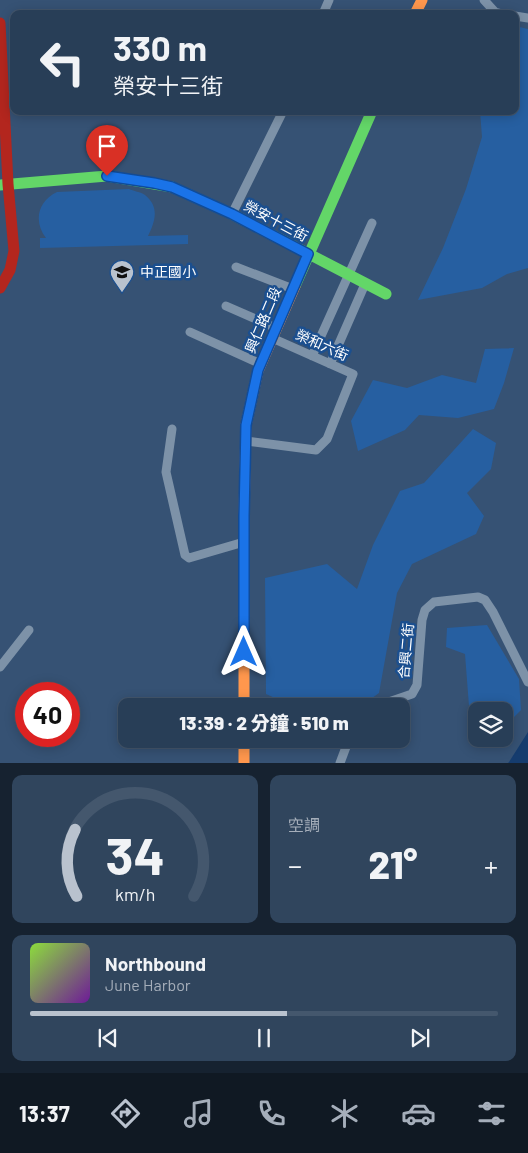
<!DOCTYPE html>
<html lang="zh-TW">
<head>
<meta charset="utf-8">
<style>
	body { margin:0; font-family:Barlow,"Noto Sans TC",sans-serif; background:#30455d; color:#f1f3f6; height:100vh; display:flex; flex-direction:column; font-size:19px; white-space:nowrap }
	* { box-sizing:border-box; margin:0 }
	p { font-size:16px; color:#a5aeba }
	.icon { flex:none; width:28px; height:28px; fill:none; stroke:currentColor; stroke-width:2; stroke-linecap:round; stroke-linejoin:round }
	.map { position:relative; height:763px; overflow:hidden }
	.panel { display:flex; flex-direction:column; gap:12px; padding:12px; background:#162230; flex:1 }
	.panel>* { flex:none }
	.hud { position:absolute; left:10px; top:10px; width:509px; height:105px; border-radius:10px; box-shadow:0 2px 12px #0003,0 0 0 1px #44576d; background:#283e57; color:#f1f3f6; overflow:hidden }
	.fabs { position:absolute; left:468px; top:702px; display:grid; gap:10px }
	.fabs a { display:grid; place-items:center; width:45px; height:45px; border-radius:10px; background:#283e57; box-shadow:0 2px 12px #0003,0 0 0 1px #44576d; font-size:25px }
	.speed { position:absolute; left:15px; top:682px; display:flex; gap:10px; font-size:25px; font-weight:700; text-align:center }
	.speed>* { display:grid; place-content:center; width:65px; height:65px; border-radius:50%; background:#283e57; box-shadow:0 2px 12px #0003,0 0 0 1px #44576d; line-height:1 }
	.speed .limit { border:8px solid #d22; background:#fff; color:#111 }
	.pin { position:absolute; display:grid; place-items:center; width:42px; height:42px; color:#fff; margin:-51px -21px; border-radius:50% 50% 50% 0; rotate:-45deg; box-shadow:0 0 5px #0007 }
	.pin .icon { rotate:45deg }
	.me { position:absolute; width:55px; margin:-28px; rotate:0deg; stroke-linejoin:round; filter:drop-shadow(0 0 4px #0008) }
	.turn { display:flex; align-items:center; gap:18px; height:105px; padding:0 20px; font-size:22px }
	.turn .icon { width:65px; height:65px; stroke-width:2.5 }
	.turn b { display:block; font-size:35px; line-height:42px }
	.big { font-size:38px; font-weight:800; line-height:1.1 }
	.panel .tile { flex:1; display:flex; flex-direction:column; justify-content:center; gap:8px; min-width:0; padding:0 18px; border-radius:10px; background:#30455d }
	.panel .dial { align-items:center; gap:0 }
	.dial svg { height:130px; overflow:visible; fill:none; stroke:#44576d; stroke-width:7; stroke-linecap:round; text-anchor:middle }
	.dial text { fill:#f1f3f6; stroke:none }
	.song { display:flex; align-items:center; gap:15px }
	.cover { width:60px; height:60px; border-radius:8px; background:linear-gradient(135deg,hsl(90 70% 55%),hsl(280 70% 35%)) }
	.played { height:5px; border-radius:2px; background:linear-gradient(90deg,#b9c2ce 55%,#44576d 55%) }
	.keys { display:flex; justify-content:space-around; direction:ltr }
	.heat { display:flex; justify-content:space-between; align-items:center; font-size:28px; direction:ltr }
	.panel .tiles { flex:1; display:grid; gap:12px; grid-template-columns:1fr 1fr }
	.tile:last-child { grid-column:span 2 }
	.trip { position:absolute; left:118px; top:698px; width:292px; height:50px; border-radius:10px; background:#283e57; box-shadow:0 2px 12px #0003,0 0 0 1px #44576d; font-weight:800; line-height:50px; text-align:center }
	.tabs { display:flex; height:80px; justify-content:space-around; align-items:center; background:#101923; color:#a5aeba }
	.tabs .icon { width:35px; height:35px }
	.tabs .current { color:#b9c2ce }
	.tabs b { font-size:22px; color:#f1f3f6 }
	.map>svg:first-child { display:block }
	.green { fill:#265fa1 }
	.water { fill:#153c6e }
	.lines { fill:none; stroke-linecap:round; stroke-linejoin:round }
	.street { stroke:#7d92a8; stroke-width:9 }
	.fast { stroke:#63d668; stroke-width:11 }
	.slow { stroke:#ff974d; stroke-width:11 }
	.jam { stroke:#b3261e; stroke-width:11 }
	.route-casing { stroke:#114b97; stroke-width:12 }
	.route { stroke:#1a73e8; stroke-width:9 }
	.labels { text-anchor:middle; stroke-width:5; stroke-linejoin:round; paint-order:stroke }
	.street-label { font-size:14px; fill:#fff; stroke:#1b4f8f }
	.poi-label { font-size:14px; fill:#fff; stroke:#1b4f8f; text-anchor:start }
</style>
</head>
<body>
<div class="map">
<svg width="528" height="763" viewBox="0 0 528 763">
	<rect width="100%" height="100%" fill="#365274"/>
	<path class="green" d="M515 26 528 29V268L507 274 482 288 418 300 443 248 466 189 482 137 480 111H515Z
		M129 189C133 191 141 192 145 195 160 207 155 222 148 236L188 235V244L40 248V238H46C33 221 38 201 57 192Z
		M514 348 504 383 494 409 458 418 419 415 405 430 358 451 351 421 373 380 407 388 442 375 476 383 485 349Z
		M473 429 496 443 491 469 467 493 484 516 476 534 412 564 397 593 379 693 361 706H293L266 694 265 578 327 564 357 589 373 545 400 491 424 483Z
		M487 625 519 679 521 710 504 727V711H476L469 706 465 654 446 647 447 628Z"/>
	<path class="water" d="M528 732V763H508L509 762Z"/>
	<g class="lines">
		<path class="street" d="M484 0 495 12 502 14
			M323 14 329 0
			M515 16 528 18
			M232 214 283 111
			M236 267 293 289
			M226 306 276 328
			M190 332 261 364
			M312 356 372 223
			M330 364 365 284
			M172 429 166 472 185 555 189 558 244 542
			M246 441 316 450 327 439 353 374 272 338
			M0 667 29 630
			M377 706 412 694 417 685 422 620 425 610 434 602 478 597 485 600 493 612 528 682
			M340 763 349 739"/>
		<path class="fast" d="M0 185 107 176 172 187 232 214 386 294
			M295 286 372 111"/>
		<path class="slow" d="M415 14 422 0
			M244 706V516L246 425 258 371 295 286
			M244 739V763"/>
		<path class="jam" d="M0 23 8 184 14 251 10 270 0 288"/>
	</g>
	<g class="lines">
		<g class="route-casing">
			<path id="route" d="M107 176 154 183 172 187 232 214 308 254 258 370 246 425 244 516V652"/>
		</g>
		<use href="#route" class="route"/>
	</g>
	<defs>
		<g id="school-pin" transform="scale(1.25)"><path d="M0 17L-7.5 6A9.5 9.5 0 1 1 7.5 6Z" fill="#b9c2ce" stroke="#1b4f8f"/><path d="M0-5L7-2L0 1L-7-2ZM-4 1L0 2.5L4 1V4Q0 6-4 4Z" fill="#111"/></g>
	</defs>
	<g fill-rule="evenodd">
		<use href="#school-pin" x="122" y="272"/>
	</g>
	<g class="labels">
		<g class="street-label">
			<text transform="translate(276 221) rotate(28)" y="5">榮安十三街</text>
			<text transform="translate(263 320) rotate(-67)" y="5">興仁路二段</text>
			<text transform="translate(322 345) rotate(24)" y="5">榮和六街</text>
			<text transform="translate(406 651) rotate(-85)" y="5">合興二街</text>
		</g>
		<g class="poi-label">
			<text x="140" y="277">中正國小</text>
		</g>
	</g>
</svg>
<div class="fabs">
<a><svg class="icon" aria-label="layers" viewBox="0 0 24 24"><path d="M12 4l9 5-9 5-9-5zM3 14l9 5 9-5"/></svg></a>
</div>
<div class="speed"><div class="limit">40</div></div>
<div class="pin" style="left:107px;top:176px;background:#d93025"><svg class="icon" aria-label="arrive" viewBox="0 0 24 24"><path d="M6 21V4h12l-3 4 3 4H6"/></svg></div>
<svg class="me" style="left:244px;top:652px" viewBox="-20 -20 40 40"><path d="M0-17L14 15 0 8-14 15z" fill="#1a73e8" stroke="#fff" stroke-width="4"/></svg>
<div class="trip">13:39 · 2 分鐘 · 510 m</div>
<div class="hud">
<div class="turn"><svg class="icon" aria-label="left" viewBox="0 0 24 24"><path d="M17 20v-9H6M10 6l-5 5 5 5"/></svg><div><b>330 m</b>榮安十三街</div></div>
</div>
</div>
<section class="panel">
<div class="tiles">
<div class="tile dial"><svg viewBox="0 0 100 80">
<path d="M14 69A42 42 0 1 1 86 69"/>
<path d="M14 69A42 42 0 0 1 13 28" stroke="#b9c2ce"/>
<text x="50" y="56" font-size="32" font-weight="700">34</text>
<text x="50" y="72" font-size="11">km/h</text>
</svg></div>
<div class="tile"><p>空調</p>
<div class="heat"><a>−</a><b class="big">21°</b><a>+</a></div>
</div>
<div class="tile">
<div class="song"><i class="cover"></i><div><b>Northbound</b><p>June Harbor</p></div></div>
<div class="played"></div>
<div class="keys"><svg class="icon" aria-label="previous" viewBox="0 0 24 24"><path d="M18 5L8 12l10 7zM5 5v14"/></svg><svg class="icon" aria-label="pause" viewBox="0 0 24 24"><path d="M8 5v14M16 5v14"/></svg><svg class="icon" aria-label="next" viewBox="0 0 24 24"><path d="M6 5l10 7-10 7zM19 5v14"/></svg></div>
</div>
</div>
</section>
<nav class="tabs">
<b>13:37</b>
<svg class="icon current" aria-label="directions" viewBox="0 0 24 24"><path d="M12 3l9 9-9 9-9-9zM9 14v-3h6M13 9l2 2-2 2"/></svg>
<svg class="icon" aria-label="music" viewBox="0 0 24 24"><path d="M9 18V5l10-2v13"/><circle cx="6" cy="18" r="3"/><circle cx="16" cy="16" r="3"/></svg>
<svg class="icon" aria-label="phone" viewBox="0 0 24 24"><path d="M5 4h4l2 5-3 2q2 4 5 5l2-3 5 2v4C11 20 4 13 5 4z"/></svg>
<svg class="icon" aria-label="climate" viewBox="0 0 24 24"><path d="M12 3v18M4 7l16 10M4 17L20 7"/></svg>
<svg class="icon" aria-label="car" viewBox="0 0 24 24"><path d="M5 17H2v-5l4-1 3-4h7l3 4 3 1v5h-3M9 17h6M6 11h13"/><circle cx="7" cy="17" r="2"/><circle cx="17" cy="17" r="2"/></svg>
<svg class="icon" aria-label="filters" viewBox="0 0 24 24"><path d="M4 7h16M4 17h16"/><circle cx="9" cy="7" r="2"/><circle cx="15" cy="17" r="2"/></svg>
</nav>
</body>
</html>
